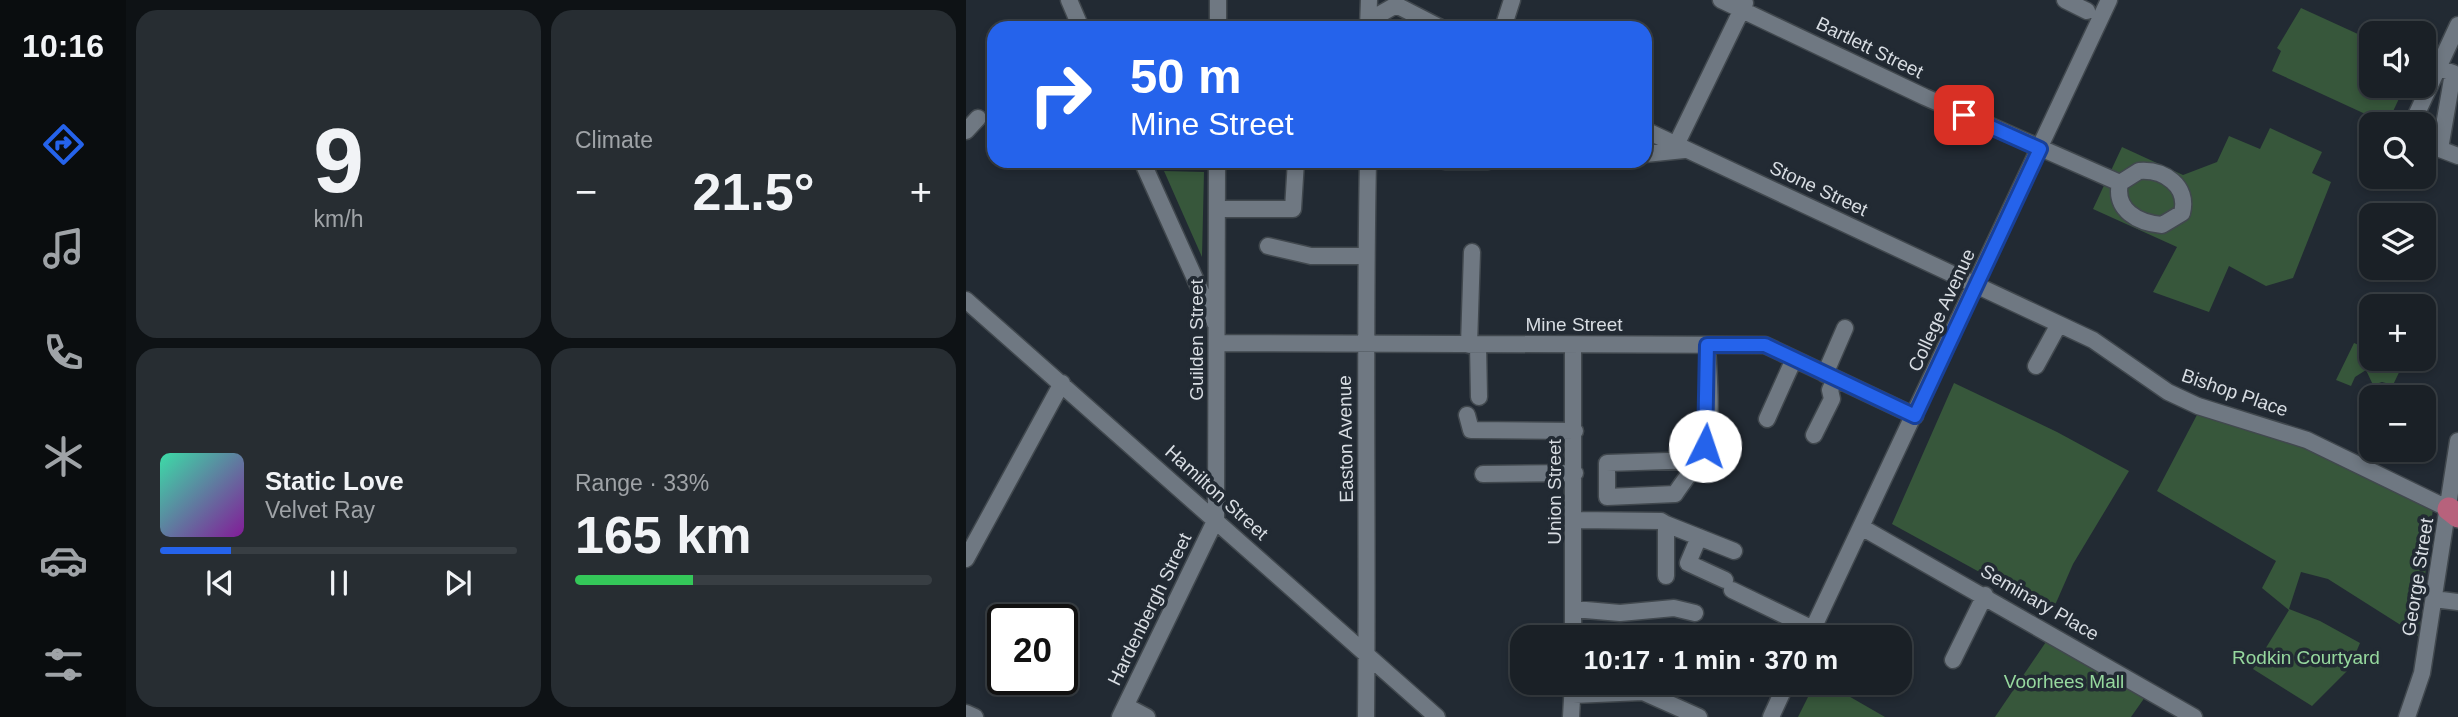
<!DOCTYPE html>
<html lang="en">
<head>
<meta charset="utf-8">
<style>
	body { margin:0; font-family:Helvetica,sans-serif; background:#272d32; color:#f1f3f6; height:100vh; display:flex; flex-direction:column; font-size:26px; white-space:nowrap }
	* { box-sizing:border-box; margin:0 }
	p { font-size:23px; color:#9fa3a7 }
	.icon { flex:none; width:38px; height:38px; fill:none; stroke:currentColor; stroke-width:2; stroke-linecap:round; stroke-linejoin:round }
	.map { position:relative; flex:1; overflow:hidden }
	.details { display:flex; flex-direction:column; gap:10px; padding:10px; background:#0e1215; width:840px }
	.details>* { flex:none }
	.banner { position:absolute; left:21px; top:21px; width:665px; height:147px; border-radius:21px; box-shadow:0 4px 10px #0003,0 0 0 2px #383e43; background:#2563eb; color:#fff; overflow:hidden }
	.buttons { position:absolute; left:1393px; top:21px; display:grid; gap:14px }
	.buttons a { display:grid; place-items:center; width:77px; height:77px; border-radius:14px; background:#1a2026; box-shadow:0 4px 10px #0003,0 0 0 2px #383e43; font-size:35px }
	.speed { position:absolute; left:21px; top:604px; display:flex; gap:14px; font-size:35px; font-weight:700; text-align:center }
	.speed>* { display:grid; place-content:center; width:91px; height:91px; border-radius:50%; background:#1a2026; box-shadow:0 4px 10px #0003,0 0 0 2px #383e43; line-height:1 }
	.speed .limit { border:4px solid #111; border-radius:10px; background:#fff; color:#111 }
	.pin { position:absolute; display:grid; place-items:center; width:60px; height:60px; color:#fff; margin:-30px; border-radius:14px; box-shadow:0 4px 10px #0006 }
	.me { position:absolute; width:77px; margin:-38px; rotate:4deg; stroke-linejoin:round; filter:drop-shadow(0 0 5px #0008) }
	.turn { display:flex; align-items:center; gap:24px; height:147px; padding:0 28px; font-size:32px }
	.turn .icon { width:91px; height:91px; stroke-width:2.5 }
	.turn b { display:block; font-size:49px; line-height:60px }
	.big { font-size:52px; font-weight:600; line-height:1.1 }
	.details .tile { flex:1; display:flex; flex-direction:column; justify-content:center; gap:10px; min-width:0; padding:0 24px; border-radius:21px; background:#272d32 }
	.details .dial { align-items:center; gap:0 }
	.dial b { font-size:91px; line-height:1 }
	.song { display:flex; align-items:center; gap:21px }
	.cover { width:84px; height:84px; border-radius:10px; background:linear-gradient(135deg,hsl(160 70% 55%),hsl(290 70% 35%)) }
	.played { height:7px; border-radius:4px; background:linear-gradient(90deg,#2563eb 20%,#383e43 20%) }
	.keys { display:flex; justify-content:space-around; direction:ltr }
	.heat { display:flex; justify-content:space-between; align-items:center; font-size:38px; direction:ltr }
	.charge { height:10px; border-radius:5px; background:linear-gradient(90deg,#34c759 33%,#383e43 0) }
	.details .tiles { flex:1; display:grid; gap:10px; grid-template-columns:repeat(2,1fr) }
	.trip { position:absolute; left:544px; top:625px; width:402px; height:70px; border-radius:21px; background:#1a2026; box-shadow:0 4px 10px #0003,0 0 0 2px #383e43; font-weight:600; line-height:70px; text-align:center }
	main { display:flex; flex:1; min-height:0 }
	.tab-bar { display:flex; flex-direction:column; width:126px; justify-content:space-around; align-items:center; background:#0a0d0f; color:#9fa3a7 }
	.tab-bar .icon { width:49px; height:49px }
	.tab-bar .current { color:#2563eb }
	.tab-bar b { font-size:32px; color:#f1f3f6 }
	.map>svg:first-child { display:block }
	.green { fill:#37573b }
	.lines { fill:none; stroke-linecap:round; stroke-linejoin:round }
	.minor-casing { stroke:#41484e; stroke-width:19 }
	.highway-casing { stroke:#41484e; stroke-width:26 }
	.minor { stroke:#6f7882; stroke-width:16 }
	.highway { stroke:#b7627c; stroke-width:23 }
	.route-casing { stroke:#184099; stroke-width:18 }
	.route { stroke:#2563eb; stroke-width:12 }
	.labels { text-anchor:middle; stroke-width:7; stroke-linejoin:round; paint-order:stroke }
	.street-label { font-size:19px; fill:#d8dde3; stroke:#222a33 }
	.park-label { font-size:19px; fill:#96d89e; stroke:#222a33 }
</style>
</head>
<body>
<main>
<nav class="tab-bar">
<b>10:16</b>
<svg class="icon current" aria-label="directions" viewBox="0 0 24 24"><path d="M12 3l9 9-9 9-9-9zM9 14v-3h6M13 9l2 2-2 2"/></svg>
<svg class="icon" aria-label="music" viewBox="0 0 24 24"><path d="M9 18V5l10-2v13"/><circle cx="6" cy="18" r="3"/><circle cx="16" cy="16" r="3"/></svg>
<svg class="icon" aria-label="phone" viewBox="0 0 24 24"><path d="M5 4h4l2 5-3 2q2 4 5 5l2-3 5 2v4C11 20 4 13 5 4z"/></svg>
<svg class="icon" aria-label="climate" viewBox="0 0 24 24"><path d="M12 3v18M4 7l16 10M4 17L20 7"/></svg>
<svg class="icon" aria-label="car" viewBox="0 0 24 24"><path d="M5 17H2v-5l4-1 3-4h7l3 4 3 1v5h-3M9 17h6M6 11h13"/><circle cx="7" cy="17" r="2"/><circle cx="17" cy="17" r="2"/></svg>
<svg class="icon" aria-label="filters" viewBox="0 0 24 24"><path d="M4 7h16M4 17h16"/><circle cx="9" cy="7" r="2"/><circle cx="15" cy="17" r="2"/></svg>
</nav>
<section class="details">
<div class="tiles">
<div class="tile dial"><b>9</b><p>km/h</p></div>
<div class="tile"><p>Climate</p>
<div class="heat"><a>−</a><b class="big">21.5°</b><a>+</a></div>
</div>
<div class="tile">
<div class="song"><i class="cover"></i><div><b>Static Love</b><p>Velvet Ray</p></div></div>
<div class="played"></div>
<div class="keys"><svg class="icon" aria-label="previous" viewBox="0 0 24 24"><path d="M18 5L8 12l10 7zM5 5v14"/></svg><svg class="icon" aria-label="pause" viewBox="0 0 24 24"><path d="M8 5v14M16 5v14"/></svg><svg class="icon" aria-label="next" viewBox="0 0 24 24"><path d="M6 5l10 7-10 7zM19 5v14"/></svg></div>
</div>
<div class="tile"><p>Range · 33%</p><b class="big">165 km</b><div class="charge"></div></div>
</div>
</section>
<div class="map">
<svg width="1492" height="717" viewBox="0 0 1492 717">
	<rect width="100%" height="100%" fill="#222a33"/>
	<path class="green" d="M1335 8 1405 40V86H1439L1421 124 1306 71 1315 51 1311 48Z
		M1304 128 1356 152 1346 173 1365 182 1327 278 1300 286 1263 266 1243 312 1187 292 1211 247 1127 209 1156 147 1217 175 1251 162 1263 136 1294 149Z
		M198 171 238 172 236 257Z
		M1388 343 1405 350V359H1425L1437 364 1427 385 1416 382 1407 385 1400 370 1389 377 1385 386 1370 380Z
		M988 383 1091 432 1163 471 1107 564 1086 612 926 524Z
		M1233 411 1324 441 1467 508 1452 636 1362 579 1335 572 1323 609 1354 621 1394 643 1383 669 1346 706 1287 669 1323 610 1296 588 1310 561 1191 491Z
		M1086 633 1184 690 1165 717H1029Z
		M849 683H860L919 717H832Z"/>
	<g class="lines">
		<g class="minor-casing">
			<path id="minor" d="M103 0 115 28
				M755 0 959 97 1154 183C1148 210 1172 223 1196 225L1216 213C1223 186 1198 169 1173 171L1154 183
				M1099 0 1121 11
				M402 21 430 5 475 28
				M252 28V0
				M402 28 403 0
				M537 28 546 0
				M1470 67 1487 73 1474 149
				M1446 124 1492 25
				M679 130 1127 340 1202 392 1232 406 1341 440 1483 509
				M0 131 12 118
				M1458 143 1492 156
				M710 145 779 3
				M679 154 718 150
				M176 161 249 323
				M479 161H522
				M251 209H327L330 161
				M302 246 345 256H400
				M0 300 471 717
				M251 343 799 345 949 416
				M503 345 506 252
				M512 345 513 397
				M607 347V637
				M1070 366 1093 324
				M859 374 879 328
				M501 415 505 430 609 431
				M801 419 828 359
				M848 435 866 399 864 390 869 379
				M732 460 641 463V497L709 494C719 479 732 464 738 448 748 422 742 373 741 345
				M517 474 609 473
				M610 520 695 521 700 524V576
				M700 524 768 551
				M897 528 1228 717
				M733 537 722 563 759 580
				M0 559 96 383
				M766 590 847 629
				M1468 599 1492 602
				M608 609 654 613 708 608 729 613
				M843 637 1143 0
				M987 660 1019 595
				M607 695 677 692 733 717
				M160 706 181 717
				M0 713 9 717
				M154 717 250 519 251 161
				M400 717C402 532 398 346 402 161
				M605 717 607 682
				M805 717 821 682
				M1441 717 1456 673 1492 441"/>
		</g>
		<g class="highway-casing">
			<path id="highway" d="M1483 509 1492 516"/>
		</g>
		<use href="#minor" class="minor"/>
		<use href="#highway" class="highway"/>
	</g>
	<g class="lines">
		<g class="route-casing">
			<path id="route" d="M739 446 741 345H799L949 416 1074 149 998 115"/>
		</g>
		<use href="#route" class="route"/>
	</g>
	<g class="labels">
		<g class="street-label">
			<text transform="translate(904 47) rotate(26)" y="7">Bartlett Street</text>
			<text transform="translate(853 188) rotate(25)" y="7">Stone Street</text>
			<text transform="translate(975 310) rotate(-65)" y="7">College Avenue</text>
			<text x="608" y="331">Mine Street</text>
			<text transform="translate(230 340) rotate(-90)" y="7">Guilden Street</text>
			<text transform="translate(1269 392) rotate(19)" y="7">Bishop Place</text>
			<text transform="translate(379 439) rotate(-91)" y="7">Easton Avenue</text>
			<text transform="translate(251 492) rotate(42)" y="7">Hamilton Street</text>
			<text transform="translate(588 492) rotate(-90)" y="7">Union Street</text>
			<text transform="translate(1451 577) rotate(-81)" y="7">George Street</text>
			<text transform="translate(1074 602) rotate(30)" y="7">Seminary Place</text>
			<text transform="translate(183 609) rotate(-64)" y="7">Hardenbergh Street</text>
		</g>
		<g class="park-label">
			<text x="1340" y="664">Rodkin Courtyard</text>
			<text x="1098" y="688">Voorhees Mall</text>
		</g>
	</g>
</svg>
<div class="buttons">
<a><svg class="icon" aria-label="sound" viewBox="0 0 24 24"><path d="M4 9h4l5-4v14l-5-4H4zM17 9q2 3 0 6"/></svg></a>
<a><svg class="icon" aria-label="search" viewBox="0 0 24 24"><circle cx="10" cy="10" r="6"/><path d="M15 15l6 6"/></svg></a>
<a><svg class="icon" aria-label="layers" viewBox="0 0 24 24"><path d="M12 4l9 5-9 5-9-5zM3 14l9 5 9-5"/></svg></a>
<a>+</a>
<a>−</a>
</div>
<div class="speed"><div class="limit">20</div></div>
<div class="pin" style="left:998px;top:115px;background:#d93025"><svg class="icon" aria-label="arrive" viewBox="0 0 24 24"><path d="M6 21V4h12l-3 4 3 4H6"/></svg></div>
<svg class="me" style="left:739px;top:446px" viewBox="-20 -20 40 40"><circle r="19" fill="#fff"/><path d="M0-13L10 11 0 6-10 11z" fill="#2563eb"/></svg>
<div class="trip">10:17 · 1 min · 370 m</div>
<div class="banner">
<div class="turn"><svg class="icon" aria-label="right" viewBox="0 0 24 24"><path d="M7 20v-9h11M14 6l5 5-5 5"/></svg><div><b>50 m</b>Mine Street</div></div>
</div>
</div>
</main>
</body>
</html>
